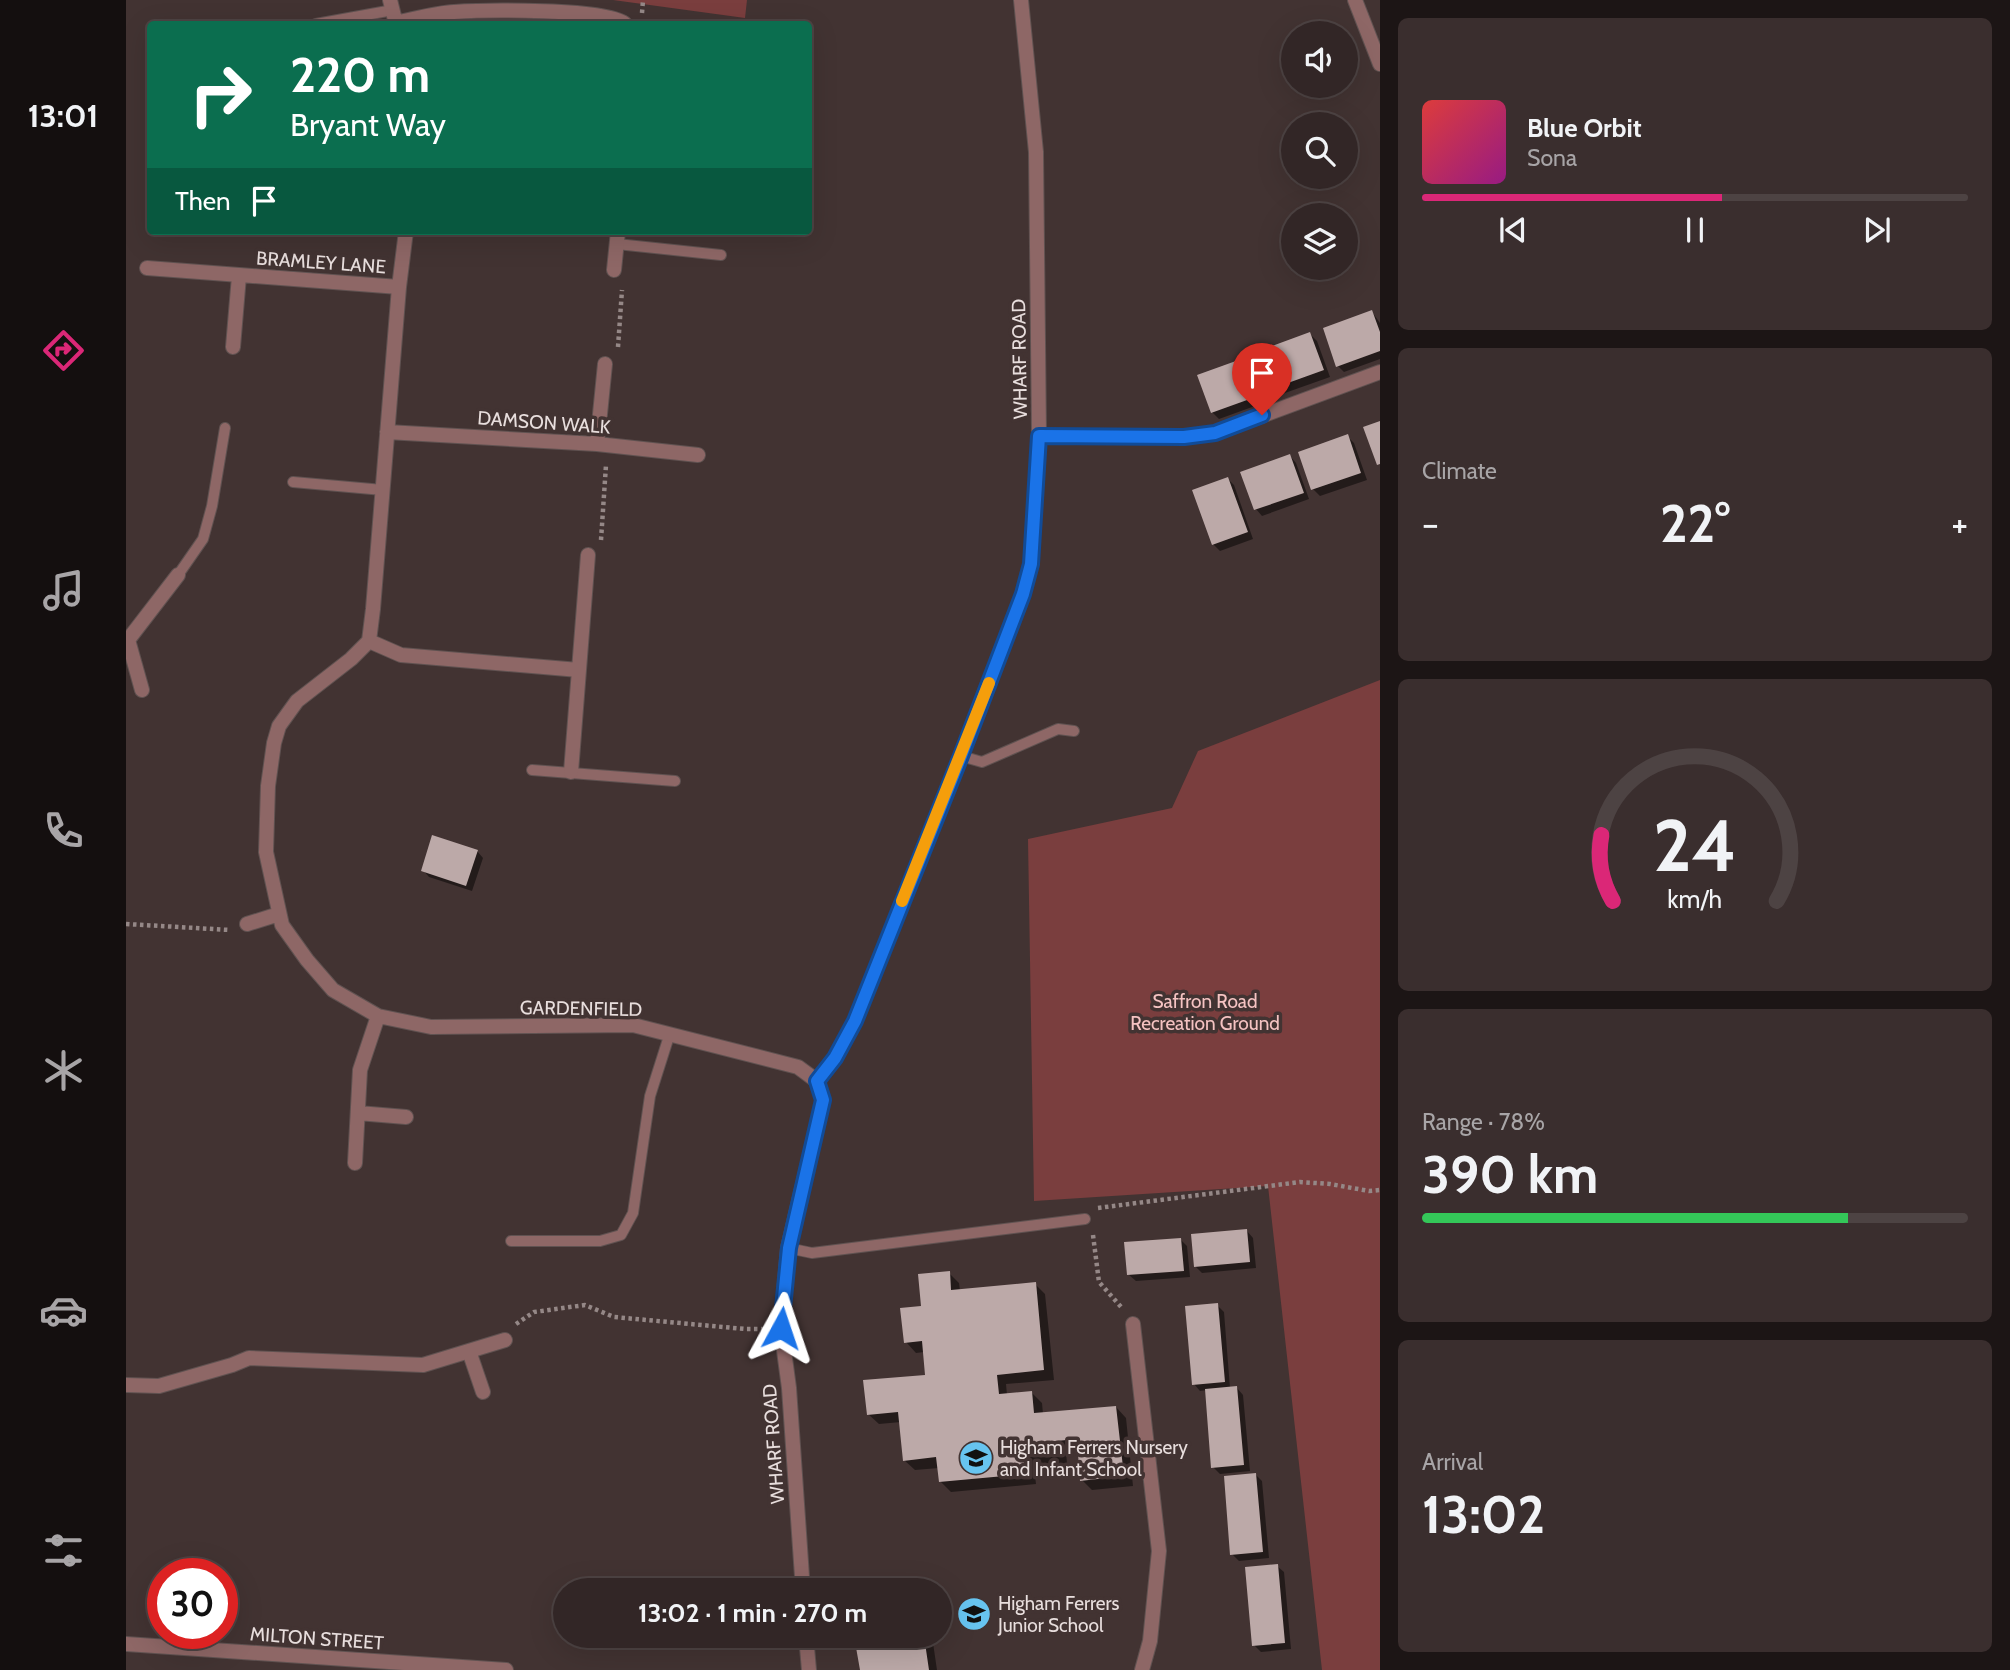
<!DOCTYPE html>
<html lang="en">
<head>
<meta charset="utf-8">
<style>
	body { margin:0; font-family:Cabin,sans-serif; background:#3a2e2e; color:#f1f3f6; height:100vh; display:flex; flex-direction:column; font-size:26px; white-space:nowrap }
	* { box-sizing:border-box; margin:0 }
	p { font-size:23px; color:#a8a5a7 }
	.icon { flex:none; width:38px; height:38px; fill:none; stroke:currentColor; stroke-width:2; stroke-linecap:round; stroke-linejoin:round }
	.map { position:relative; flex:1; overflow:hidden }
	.drawer { display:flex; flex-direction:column; gap:18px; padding:18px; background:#1c1515; width:630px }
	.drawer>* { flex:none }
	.banner { position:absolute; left:21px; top:21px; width:665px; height:214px; border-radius:7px; box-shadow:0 7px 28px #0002,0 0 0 2px #4d4343; background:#0b6e4f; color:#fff; overflow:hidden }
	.controls { position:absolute; left:1155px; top:21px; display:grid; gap:14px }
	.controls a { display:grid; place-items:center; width:77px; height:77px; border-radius:50%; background:#322626; box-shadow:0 7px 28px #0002,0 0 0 2px #4d4343; font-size:35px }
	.speed { position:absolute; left:21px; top:1558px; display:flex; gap:14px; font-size:35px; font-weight:700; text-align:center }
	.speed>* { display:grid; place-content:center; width:91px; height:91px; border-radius:50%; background:#322626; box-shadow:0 7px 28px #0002,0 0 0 2px #4d4343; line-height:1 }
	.speed .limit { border:10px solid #d22; background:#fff; color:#111 }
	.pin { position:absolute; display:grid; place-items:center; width:60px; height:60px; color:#fff; margin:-72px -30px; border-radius:50% 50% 50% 0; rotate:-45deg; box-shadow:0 0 7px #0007 }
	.pin .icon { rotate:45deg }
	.me { position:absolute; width:77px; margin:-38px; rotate:5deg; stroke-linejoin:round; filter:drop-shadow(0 0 5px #0008) }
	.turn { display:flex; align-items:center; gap:24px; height:147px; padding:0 28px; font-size:32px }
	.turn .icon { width:91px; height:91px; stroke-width:2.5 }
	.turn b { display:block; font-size:49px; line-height:60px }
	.then { display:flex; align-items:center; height:66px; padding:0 28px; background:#0003; gap:14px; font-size:26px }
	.big { font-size:52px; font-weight:800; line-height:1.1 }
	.drawer .card { flex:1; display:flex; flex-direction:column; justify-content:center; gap:10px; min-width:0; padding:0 24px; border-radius:10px; background:#3a2e2e }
	.drawer .dial { align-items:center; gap:0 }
	.dial svg { height:182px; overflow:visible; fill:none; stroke:#4d4343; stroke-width:7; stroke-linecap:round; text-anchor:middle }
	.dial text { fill:#f1f3f6; stroke:none }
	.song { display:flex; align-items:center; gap:21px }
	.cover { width:84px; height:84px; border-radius:10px; background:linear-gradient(135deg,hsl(0 70% 55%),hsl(310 70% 35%)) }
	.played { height:7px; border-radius:4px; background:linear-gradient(90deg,#db2777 55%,#4d4343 55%) }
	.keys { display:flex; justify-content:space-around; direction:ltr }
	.heat { display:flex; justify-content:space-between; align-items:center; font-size:38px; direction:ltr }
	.charge { height:10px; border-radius:5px; background:linear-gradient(90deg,#34c759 78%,#4d4343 0) }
	.trip { position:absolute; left:427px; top:1578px; width:399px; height:70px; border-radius:35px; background:#322626; box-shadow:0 7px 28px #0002,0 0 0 2px #4d4343; font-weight:800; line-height:70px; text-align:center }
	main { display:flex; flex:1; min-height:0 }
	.dock { display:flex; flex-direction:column; width:126px; justify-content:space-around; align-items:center; background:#140f0f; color:#a8a5a7 }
	.dock .icon { width:49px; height:49px }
	.dock .selected { color:#db2777 }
	.dock b { font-size:32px; color:#f1f3f6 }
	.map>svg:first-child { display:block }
	.green { fill:#7a3e3e }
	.shadow { fill:#0007 }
	.building { fill:#bca9a8 }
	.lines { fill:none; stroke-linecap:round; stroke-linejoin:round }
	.lane-casing { stroke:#605251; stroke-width:12 }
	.street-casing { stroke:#605251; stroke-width:16 }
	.path { stroke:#958887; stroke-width:4.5; stroke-dasharray:3.5 3.5; stroke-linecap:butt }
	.lane { stroke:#8e6766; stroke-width:10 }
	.street { stroke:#8e6766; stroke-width:14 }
	.route-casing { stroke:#114b97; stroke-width:18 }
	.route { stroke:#1a73e8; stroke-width:12 }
	.slow { stroke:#f59e0b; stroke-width:12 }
	.labels { text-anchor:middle; stroke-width:7; stroke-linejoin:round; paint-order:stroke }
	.street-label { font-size:19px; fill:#e8dedd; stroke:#423332 }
	.park-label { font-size:19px; fill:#f5c3c2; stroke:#423332 }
	.poi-label { font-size:19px; fill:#e8dedd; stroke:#423332; text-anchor:start }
</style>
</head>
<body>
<main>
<nav class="dock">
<b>13:01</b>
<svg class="icon selected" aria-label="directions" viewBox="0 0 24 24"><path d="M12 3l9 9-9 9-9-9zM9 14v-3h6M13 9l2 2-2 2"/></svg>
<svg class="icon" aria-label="music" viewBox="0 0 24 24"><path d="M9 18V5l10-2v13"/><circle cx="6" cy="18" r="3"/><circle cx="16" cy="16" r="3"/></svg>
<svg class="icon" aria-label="phone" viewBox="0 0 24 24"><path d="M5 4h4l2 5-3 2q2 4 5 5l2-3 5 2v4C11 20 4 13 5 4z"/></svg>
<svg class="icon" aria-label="climate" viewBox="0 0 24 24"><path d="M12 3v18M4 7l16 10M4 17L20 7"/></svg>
<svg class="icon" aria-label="car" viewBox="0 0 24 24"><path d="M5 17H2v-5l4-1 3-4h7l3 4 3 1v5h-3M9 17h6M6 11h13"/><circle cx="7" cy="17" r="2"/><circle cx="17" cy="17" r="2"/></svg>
<svg class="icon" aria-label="filters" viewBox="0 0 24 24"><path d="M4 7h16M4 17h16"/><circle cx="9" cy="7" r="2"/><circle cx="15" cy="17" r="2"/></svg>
</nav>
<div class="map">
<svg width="1254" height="1670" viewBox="0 0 1254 1670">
	<rect width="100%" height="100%" fill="#423332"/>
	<path class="green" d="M487 0H621L619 18Z
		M1254 680V1670H1196L1142 1186 908 1201 902 839 1046 808 1072 751Z"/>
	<path class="shadow" d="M1246 312 1254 323V359L1218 372 1212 366Z
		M1184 334 1191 341 1204 377 1156 394 1150 387Z
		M1121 359 1127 366 1140 402 1093 419 1086 412Z
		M1221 436 1228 443 1241 480 1194 496 1187 489 1174 453Z
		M1164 456 1170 463 1183 499 1136 516 1130 509Z
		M1102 479 1108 485 1127 539 1094 551 1087 544Z
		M351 851 357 858 346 891 303 877 297 870Z
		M1121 1231 1127 1238 1130 1268 1076 1273 1069 1266Z
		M1054 1239 1061 1246 1064 1277 1010 1281 1003 1275Z
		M823 1273 833 1283 834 1291 909 1284 919 1294 928 1380 880 1384 881 1395 905 1392 916 1403 917 1414 990 1407 1000 1418 1007 1486 966 1490 956 1480 953 1449 940 1451 941 1464 908 1467 910 1484 825 1492 814 1481 813 1468 789 1470 778 1460 775 1422 753 1424 742 1414 801 1376 798 1352 790 1353 780 1342 797 1307Z
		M1091 1305 1098 1312 1104 1388H1111L1117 1395 1124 1471 1094 1474 1087 1467 1081 1390 1074 1391 1068 1384Z
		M1130 1475 1136 1481 1143 1558 1113 1561 1106 1554Z
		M1151 1566 1158 1572 1165 1649 1135 1652 1128 1645Z
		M730 1636H806L811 1670H735Z"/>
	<path class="building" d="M1246 310 1254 332V351L1210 367 1197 328Z
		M1184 332 1198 370 1148 388 1135 350Z
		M1121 357 1135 395 1085 413 1071 375Z
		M1254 421V464L1251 465 1237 427Z
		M1222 434 1235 473 1185 490 1172 452Z
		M1164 454 1178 493 1128 510 1114 472Z
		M1102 477 1122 532 1086 545 1066 490Z
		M306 835 352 850 340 886 295 871Z
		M1121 1229 1124 1262 1068 1267 1065 1234Z
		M1055 1238 1058 1271 1001 1275 998 1242Z
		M824 1271 825 1290 910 1282 918 1370 871 1375 873 1394 906 1391 908 1413 990 1406 998 1476 954 1481 951 1439 930 1441 932 1454 899 1457 901 1474 813 1482 810 1457 777 1461 772 1412 741 1415 737 1380 799 1375 796 1341 778 1343 774 1308 795 1306 792 1274Z
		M1092 1303 1099 1382 1066 1385 1059 1306Z
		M1111 1386 1118 1465 1085 1468 1079 1389Z
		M1130 1473 1137 1552 1104 1555 1098 1476Z
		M1152 1564 1159 1643 1126 1646 1119 1567Z
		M728 1636H798L803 1670H734Z"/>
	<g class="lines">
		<g class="lane-casing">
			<path id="lane" d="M190 24 267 10
				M491 244 595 255
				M167 482 257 490
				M52 575 77 539 86 506 99 428
				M835 756 856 762 932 729 948 731
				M406 770 549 781
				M385 1241H474L495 1235 507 1213 524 1096 544 1033
				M662 1248 686 1253 959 1219"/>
		</g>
		<g class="street-casing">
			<path id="street" d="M264 0 270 24
				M1229 0 1254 64
				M269 23C289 19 309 13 328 12 356 10 483 8 499 24
				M280 231 273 287 247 609 243 641 225 659 171 701 153 726 148 743 142 786 140 852 156 925 181 960 207 990 252 1016 305 1027 507 1025 672 1067 691 1081
				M21 268 273 287
				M488 270 492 231
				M107 347 113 276
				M261 432 471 444 572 455
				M913 436 1058 437 1089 433 1254 372
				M471 444 479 364
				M243 641 275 655 453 670
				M16 690 2 640 52 575
				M445 772 462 555
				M121 924 153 914
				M232 1113 280 1117
				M229 1163 234 1070 252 1016
				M1007 1324 1033 1551 1024 1641 1016 1670
				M343 1351 357 1392
				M0 1385 33 1386 106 1365 123 1358 297 1365 379 1340
				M677 1591 663 1388 655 1328 662 1248 697 1100 691 1081 709 1058 729 1021 835 756 897 594 905 564 913 436 910 152 895 0
				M680 1636 683 1670
				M0 1644 380 1670"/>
		</g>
		<path class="path" d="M516 13 517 0
			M492 347 496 290
			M475 540 480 465
			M0 924 104 930
			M972 1208 1174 1182 1204 1184 1243 1191 1254 1190
			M967 1235 973 1282 996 1308
			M390 1324 408 1312 459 1305 488 1317 619 1329H637"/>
		<use href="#lane" class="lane"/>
		<use href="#street" class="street"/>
	</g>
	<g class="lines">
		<g class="route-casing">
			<path id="route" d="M655 1328 663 1248 697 1100 691 1081 709 1058 729 1021 835 756 897 594 905 564 913 436 1058 437 1089 433 1136 415"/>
		</g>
		<use href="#route" class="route"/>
		<path class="slow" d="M776 901 863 683"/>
	</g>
	<defs>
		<g id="school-disc" transform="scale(1.75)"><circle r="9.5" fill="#67c4f0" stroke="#423332"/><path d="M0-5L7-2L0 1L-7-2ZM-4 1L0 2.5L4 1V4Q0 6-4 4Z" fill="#111"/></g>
	</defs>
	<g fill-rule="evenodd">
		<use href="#school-disc" x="850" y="1458"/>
		<use href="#school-disc" x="848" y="1614"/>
	</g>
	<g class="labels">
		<g class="street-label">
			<text transform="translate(195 262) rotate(4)" y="7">BRAMLEY LANE</text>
			<text transform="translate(893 359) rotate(-91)" y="7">WHARF ROAD</text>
			<text transform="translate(418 422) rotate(4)" y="7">DAMSON WALK</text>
			<text transform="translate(455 1008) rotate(1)" y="7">GARDENFIELD</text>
			<text transform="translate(647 1444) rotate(-94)" y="7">WHARF ROAD</text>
			<text transform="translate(191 1638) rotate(4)" y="7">MILTON STREET</text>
		</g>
		<g class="park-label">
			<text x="1079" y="1008">Saffron Road<tspan x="1079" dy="22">Recreation Ground</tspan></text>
		</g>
		<g class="poi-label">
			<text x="874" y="1454">Higham Ferrers Nursery<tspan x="874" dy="22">and Infant School</tspan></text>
			<text x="872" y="1610">Higham Ferrers<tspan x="872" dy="22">Junior School</tspan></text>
		</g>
	</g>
</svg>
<div class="controls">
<a><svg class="icon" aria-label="sound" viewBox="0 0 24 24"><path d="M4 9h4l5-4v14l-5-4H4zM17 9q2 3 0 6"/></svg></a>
<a><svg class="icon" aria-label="search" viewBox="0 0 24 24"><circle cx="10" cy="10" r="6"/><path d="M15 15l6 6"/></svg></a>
<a><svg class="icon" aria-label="layers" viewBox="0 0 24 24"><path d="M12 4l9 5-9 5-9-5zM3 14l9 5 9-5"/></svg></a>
</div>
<div class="speed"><div class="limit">30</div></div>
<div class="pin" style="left:1136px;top:415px;background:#d93025"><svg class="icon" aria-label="arrive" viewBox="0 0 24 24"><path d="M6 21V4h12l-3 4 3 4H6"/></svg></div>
<svg class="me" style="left:655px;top:1328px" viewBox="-20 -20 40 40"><path d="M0-17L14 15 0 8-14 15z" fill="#1a73e8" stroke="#fff" stroke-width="4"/></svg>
<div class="trip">13:02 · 1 min · 270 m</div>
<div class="banner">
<div class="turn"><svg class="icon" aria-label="right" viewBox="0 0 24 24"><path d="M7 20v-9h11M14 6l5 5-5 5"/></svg><div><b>220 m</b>Bryant Way</div></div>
<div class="then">Then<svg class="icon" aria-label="arrive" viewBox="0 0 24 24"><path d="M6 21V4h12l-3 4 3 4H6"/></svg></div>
</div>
</div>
<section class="drawer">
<div class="card">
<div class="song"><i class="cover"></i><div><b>Blue Orbit</b><p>Sona</p></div></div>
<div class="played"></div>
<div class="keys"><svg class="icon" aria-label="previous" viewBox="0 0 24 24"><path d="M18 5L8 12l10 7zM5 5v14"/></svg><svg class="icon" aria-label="pause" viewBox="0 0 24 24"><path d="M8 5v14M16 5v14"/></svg><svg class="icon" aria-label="next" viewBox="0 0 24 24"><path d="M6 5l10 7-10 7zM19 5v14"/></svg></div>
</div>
<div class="card"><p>Climate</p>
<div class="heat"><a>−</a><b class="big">22°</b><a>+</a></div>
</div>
<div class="card dial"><svg viewBox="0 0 100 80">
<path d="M14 69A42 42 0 1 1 86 69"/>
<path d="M14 69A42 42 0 0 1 9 40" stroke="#db2777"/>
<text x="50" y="56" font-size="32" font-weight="700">24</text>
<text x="50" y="72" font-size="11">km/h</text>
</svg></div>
<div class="card"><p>Range · 78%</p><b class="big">390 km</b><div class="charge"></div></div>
<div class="card"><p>Arrival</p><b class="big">13:02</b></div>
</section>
</main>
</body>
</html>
